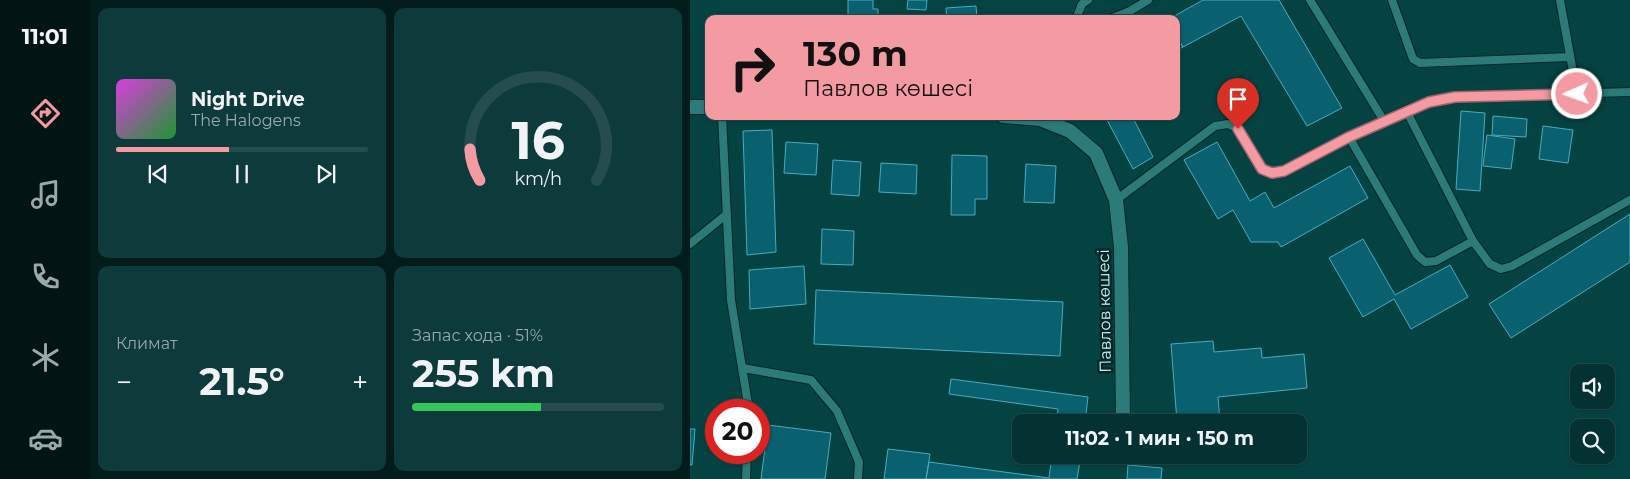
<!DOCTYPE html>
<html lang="ru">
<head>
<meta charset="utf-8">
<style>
	body { margin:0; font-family:Montserrat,sans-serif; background:#0d3a3a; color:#f1f3f6; height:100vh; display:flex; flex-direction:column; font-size:19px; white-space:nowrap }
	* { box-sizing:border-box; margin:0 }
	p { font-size:16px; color:#97aaac }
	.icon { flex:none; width:28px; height:28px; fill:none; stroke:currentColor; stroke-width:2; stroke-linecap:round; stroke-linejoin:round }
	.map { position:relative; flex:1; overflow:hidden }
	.details { display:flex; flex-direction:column; gap:8px; padding:8px; background:#021c1c; width:600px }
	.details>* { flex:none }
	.top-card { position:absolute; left:15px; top:15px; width:475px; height:105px; border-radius:10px; box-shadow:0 1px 4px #0004,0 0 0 1px #254d4d; background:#f49aa3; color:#111; overflow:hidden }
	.tools { position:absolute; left:880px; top:364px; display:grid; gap:10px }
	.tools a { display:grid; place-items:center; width:45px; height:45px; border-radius:10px; background:#043232; box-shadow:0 1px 4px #0004,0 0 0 1px #254d4d; font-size:25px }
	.speed { position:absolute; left:15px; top:399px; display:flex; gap:10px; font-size:25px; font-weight:700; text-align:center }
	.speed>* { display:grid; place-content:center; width:65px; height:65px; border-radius:50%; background:#043232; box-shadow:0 1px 4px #0004,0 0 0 1px #254d4d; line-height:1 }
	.speed .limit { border:8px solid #d22; background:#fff; color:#111 }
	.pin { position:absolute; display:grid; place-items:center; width:42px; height:42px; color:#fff; margin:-51px -21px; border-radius:50% 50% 50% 0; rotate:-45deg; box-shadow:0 0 5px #0007 }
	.pin .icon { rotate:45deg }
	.me { position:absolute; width:55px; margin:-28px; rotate:268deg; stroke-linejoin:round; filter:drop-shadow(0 0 4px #0008) }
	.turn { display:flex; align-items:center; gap:18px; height:105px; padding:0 15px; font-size:22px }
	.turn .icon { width:65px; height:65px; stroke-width:2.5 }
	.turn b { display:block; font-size:35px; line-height:42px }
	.big { font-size:38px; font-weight:700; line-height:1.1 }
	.details .widget { flex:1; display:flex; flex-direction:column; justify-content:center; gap:8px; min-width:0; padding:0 18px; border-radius:10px; background:#0d3a3a }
	.details .dial { align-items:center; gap:0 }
	.dial svg { height:130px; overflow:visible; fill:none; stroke:#254d4d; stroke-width:7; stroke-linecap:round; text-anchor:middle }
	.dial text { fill:#f1f3f6; stroke:none }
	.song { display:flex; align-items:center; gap:15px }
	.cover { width:60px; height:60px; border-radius:8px; background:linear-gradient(135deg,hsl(300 70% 55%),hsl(130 70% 35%)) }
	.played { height:5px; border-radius:2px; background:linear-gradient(90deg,#f49aa3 45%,#254d4d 45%) }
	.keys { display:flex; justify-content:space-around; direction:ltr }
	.heat { display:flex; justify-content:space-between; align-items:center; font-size:28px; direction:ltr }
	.charge { height:8px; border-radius:4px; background:linear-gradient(90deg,#34c759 51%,#254d4d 0) }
	.details .tiles { flex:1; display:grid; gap:8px; grid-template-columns:repeat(2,1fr) }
	.trip { position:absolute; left:322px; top:414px; width:295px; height:50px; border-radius:10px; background:#043232; box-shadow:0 1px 4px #0004,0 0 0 1px #254d4d; font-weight:700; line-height:50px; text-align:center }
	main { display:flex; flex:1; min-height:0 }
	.tabs { display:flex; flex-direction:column; width:90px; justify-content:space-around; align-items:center; background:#021414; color:#97aaac }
	.tabs .icon { width:35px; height:35px }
	.tabs .active { color:#f49aa3 }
	.tabs b { font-size:22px; color:#f1f3f6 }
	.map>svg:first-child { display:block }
	.building { fill:#09606e; stroke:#49abc0 }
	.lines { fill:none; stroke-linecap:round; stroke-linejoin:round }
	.service-casing { stroke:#052626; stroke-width:10 }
	.minor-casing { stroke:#052626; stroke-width:16 }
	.service { stroke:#2b7b79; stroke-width:8 }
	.minor { stroke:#2b7b79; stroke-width:14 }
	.route-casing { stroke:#9f646a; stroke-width:12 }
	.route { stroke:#f49aa3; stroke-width:9 }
	.labels { text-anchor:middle; stroke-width:5; stroke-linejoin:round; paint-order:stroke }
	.street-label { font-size:16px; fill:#c9f8f6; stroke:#052626 }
</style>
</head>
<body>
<main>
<nav class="tabs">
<b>11:01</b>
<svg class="icon active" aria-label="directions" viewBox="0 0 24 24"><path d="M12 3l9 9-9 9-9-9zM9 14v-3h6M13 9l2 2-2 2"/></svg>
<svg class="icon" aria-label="music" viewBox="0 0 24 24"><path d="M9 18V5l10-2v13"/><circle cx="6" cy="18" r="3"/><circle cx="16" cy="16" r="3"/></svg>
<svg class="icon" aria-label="phone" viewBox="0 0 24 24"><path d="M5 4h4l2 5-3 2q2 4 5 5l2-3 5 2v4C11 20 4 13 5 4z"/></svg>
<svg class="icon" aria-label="climate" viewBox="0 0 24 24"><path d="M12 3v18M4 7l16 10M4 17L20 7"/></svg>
<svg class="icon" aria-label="car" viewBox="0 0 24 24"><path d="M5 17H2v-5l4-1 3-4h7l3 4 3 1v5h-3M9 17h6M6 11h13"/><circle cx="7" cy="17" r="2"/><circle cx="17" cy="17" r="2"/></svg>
</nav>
<section class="details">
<div class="tiles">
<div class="widget">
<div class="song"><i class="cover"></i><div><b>Night Drive</b><p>The Halogens</p></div></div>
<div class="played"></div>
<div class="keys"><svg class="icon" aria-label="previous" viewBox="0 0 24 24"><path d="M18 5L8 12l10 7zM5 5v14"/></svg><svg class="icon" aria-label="pause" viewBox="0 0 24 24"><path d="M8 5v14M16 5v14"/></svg><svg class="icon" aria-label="next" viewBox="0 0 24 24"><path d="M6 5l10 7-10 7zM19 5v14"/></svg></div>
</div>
<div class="widget dial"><svg viewBox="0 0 100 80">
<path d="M14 69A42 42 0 1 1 86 69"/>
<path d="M14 69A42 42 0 0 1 8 50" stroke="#f49aa3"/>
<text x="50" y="56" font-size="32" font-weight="700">16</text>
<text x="50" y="72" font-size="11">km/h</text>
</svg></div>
<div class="widget"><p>Климат</p>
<div class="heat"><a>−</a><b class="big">21.5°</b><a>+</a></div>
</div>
<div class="widget"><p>Запас хода · 51%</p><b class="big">255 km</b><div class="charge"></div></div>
</div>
</section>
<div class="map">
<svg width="940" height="479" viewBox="0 0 940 479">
	<rect width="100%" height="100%" fill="#054342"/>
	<path class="building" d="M158 0H183V9H188V19H158Z
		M218 0H237L236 10 217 9Z
		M513 0H589L652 108 617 126 551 16 493 47 486 35V19H479Z
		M286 6 287 19H257L256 8Z
		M486 35 493 47 486 51Z
		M771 111 795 113 790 191 766 189Z
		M415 116H442L463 157 443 169Z
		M803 116 837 119 836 137 802 135Z
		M853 126 883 130 878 163 849 159Z
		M82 130 86 252 57 255 53 131Z
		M797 135 825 139 821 169 793 166Z
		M96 142 128 144 126 175 94 173Z
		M527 142 560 201 575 192 584 208 660 166 678 198 591 247 588 242H561L543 210 528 219 494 160Z
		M262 155 297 156V199H285V215H261Z
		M143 160 171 162 169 196 141 194Z
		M191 163 227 165 226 194 189 192Z
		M336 164 366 166 364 203 334 202Z
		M940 214V262L821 338 799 304Z
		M132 229 164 231 163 265 131 264Z
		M673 239 705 295 760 265 778 297 721 329 704 299 673 317 639 258Z
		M114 266 116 304 60 309 59 270Z
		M126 290 373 302 370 356 124 344Z
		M523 341 524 352 571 348 572 358 614 354 617 388 528 397 530 422H487L481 344Z
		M261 379 398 397 395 422H367L368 409 259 394Z
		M78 425 141 433 135 479H71Z
		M0 429H5L2 465H0Z
		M198 449 240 454 236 479H194Z
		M362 455H391L387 479H236L239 462 359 478Z
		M438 465 472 468 471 479H437Z"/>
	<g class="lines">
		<g class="service-casing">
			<path id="service" d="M620 0 694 121
				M702 0 723 59 730 63 880 57
				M870 0 887 94
				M386 19 392 4 398 0
				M420 19 440 11 458 0
				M716 110 783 241 800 264 811 269 822 266 940 200
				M32 116 41 300 59 410
				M659 137 727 255 735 262 746 261 783 241
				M426 200 525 126 538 124 548 129 572 169 582 173 594 171 659 137 716 110 739 102 765 97 940 92
				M0 244 37 214
				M53 368 121 380 147 411 169 462 168 479
				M56 479 57 452"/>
		</g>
		<g class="minor-casing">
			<path id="minor" d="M0 107H19
				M313 116 350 119 380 131 406 153 426 200 431 247 433 422"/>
		</g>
		<use href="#service" class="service"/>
		<use href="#minor" class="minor"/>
	</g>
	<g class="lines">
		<g class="route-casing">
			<path id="route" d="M548 129 572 169 582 173 594 171 659 137 739 102 765 97 887 94"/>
		</g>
		<use href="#route" class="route"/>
	</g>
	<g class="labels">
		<g class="street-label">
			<text transform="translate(414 311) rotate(-91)" y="6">Павлов көшесі</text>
		</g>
	</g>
</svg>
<div class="tools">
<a><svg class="icon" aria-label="sound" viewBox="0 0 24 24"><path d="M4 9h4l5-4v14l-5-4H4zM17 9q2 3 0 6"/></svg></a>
<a><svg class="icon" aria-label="search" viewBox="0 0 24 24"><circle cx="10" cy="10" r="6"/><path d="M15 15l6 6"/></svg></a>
</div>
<div class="speed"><div class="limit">20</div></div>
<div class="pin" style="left:548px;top:129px;background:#d93025"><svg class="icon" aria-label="arrive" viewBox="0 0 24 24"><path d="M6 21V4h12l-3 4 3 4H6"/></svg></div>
<svg class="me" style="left:887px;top:94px" viewBox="-20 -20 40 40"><circle r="17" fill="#f49aa3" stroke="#fff" stroke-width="3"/><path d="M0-11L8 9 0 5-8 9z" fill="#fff"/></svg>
<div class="trip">11:02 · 1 мин · 150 m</div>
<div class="top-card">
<div class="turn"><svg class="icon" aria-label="right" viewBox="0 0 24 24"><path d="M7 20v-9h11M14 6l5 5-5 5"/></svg><div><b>130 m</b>Павлов көшесі</div></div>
</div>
</div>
</main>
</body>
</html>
